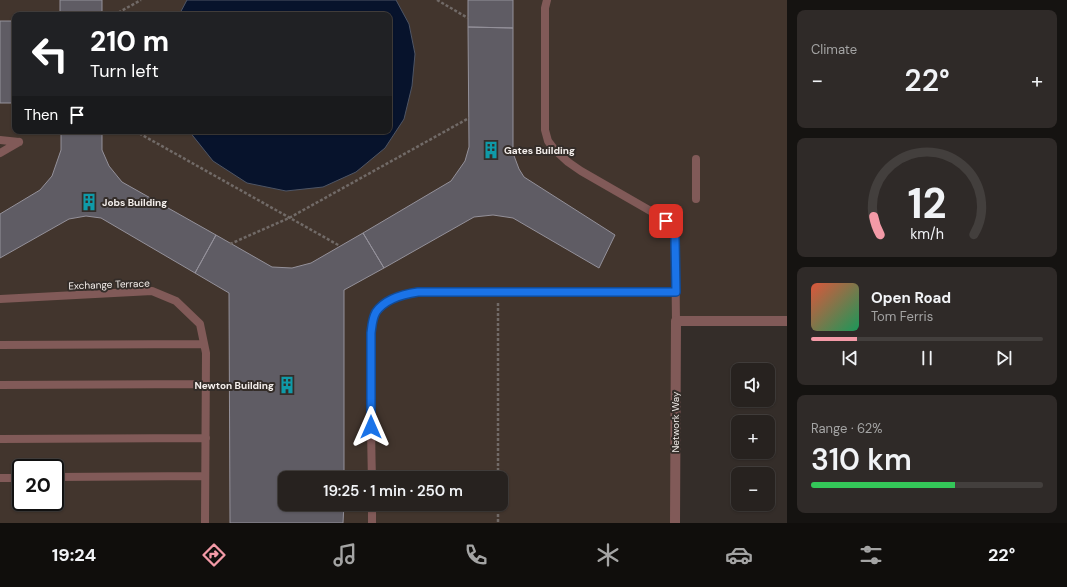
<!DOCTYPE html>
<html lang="en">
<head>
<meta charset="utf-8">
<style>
	body { margin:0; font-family:"DM Sans",sans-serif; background:#2f2a28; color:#f1f3f6; height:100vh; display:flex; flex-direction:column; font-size:15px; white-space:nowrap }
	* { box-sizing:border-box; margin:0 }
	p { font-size:13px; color:#a4a4a4 }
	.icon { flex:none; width:22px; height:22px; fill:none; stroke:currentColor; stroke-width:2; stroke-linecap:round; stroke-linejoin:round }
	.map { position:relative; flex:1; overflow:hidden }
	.side { display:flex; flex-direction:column; gap:10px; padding:10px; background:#151311; width:280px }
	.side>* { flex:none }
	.top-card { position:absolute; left:12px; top:12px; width:380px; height:122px; border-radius:8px; box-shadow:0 1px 3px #0004,0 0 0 1px #433f3d; background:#202124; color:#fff; overflow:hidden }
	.buttons { position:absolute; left:731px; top:363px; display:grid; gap:8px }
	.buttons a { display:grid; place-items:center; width:44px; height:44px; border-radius:8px; background:#27221f; box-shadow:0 1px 3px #0004,0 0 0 1px #433f3d; font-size:20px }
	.speed { position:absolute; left:12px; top:459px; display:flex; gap:8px; font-size:20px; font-weight:700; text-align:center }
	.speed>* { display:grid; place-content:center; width:52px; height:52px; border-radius:50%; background:#27221f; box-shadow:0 1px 3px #0004,0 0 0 1px #433f3d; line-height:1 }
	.speed .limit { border:2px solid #111; border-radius:6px; background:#fff; color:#111 }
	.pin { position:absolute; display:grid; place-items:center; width:34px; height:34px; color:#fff; margin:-17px; border-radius:8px; box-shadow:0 2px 6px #0006 }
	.me { position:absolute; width:44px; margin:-22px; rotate:0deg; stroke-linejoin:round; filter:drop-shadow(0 0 3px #0008) }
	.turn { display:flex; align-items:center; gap:14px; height:84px; padding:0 12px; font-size:18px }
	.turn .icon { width:52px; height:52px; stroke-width:2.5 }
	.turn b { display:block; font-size:28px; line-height:34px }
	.then { display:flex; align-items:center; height:38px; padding:0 12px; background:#0003; gap:8px; font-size:15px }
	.big { font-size:30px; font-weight:600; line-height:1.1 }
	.side .tile { flex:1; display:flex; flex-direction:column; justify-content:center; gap:6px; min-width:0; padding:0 14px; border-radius:8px; background:#2f2a28 }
	.side .dial { align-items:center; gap:0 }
	.dial svg { height:104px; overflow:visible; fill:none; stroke:#433f3d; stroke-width:7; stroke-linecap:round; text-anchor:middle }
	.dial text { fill:#f1f3f6; stroke:none }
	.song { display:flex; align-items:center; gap:12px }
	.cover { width:48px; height:48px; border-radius:6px; background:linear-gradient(135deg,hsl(10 70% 55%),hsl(150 70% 35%)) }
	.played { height:4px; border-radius:2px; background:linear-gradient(90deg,#f39aa7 20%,#433f3d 20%) }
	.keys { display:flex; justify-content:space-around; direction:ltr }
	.heat { display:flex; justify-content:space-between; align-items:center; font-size:22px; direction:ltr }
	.charge { height:6px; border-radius:3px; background:linear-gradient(90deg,#34c759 62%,#433f3d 0) }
	.trip { position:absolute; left:278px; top:471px; width:230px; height:40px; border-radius:8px; background:#27221f; box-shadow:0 1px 3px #0004,0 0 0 1px #433f3d; font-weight:600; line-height:40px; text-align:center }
	.menu { display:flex; height:64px; justify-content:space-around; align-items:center; background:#100e0c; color:#a4a4a4 }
	.menu .icon { width:28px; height:28px }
	.menu .on { color:#f39aa7 }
	.menu b { font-size:18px; color:#f1f3f6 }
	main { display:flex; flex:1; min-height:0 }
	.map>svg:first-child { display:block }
	.built { fill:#42352d; fill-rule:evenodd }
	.water { fill:#07132c; stroke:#4e5565 }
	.building { fill:#5f5c64; stroke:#94919a }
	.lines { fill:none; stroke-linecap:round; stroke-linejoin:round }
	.path { stroke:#716a67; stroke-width:2.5; stroke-dasharray:3 2; stroke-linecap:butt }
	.service { stroke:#815a58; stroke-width:8 }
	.minor { stroke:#815a58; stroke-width:10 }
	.route-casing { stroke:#114b97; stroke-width:10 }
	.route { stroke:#1a73e8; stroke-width:7 }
	.labels { text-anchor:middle; stroke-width:4; stroke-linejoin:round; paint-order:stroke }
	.poi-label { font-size:10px; font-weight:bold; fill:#f3eeeb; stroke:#342d29; text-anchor:start }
	.street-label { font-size:10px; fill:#f3eeeb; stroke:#342d29 }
</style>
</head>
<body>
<main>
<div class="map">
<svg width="787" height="523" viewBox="0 0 787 523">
	<rect width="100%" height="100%" fill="#342d29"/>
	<path class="built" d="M0 0H787V321H676L675 523H0ZM15 15H389V131H15ZM21 468H55V502H21ZM285 478H501V504H285Z"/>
	<path class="water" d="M187 0H396L409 24 415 54 412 86 404 119 385 148 356 172 323 187 286 191 247 183 213 161 189 131H389V15H179Z"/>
	<path class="building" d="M60 0H102V15H60Z
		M468 0H513V28L468 27Z
		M0 21H15V103H0Z
		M468 27 513 28V153L519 169 524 177 615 235 599 268 513 218 493 215 474 217 384 268 363 233 451 181 465 161 469 147Z
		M61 131H102V150L109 166 122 182 216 235 195 273 101 218 86 216 69 219 0 258V214L40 190 52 176 61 150Z
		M363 233 384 268 344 290V478H285V504H344L343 523H230L229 293 195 273 216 235 272 267 292 268 311 263Z"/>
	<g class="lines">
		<path class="path" d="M437 0 468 18
			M114 15 141 0
			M135 131 340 246
			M230 244 289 218 469 118
			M498 303V478
			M498 504V523"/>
		<path class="service" d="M547 0 545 8V130L548 141 554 149 568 162 581 171 661 217C669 223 674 229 675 238L676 321
			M0 140 19 142
			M0 153 19 142
			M696 199V159
			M0 299 152 291 176 301 200 324 206 353 205 523
			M0 345 204 344
			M0 385 206 384
			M0 439 206 438
			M55 477 205 476
			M0 478H21
			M372 478C371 447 371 416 371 386 371 368 367 326 376 313 386 297 408 292 425 292H675
			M372 504V523"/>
		<path class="minor" d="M675 523 676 321H787"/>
	</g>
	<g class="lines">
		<g class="route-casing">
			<path id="route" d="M371 427V333C372 326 372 319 376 312 385 299 404 294 418 292H676L675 238 673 230 666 221"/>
		</g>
		<use href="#route" class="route"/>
	</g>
	<defs>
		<g id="building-bare" transform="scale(1.38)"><path d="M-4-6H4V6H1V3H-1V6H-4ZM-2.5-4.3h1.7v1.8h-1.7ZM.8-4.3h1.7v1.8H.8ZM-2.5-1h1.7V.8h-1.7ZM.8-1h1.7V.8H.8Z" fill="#0f9aa8" stroke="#342d29" stroke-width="2.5" paint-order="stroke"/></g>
	</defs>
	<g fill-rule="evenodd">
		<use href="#building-bare" x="491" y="150"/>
		<use href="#building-bare" x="89" y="202"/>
		<use href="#building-bare" x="287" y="385"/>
	</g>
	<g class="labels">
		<g class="poi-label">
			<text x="504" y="154">Gates Building</text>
			<text x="102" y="206">Jobs Building</text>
			<text x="274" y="389" text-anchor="end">Newton Building</text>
		</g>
		<g class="street-label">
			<text transform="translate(109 284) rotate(-2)" y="4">Exchange Terrace</text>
			<text transform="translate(675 422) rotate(-90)" y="4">Network Way</text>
		</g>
	</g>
</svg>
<div class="buttons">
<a><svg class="icon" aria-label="sound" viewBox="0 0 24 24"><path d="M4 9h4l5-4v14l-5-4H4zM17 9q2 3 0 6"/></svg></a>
<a>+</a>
<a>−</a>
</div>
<div class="speed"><div class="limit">20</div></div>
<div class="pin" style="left:666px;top:221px;background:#d93025"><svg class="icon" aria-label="arrive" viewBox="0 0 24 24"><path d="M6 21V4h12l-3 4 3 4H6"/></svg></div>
<svg class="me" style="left:371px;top:427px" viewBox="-20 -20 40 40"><path d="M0-17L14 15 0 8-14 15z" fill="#1a73e8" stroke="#fff" stroke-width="4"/></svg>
<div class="trip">19:25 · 1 min · 250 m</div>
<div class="top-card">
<div class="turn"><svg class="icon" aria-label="left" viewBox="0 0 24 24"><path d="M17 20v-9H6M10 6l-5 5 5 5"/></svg><div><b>210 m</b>Turn left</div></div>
<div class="then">Then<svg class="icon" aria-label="arrive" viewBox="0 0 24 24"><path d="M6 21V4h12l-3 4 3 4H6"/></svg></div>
</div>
</div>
<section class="side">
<div class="tile"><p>Climate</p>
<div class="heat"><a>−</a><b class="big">22°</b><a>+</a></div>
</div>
<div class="tile dial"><svg viewBox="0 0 100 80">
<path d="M14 69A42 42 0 1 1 86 69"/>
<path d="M14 69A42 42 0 0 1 9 55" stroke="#f39aa7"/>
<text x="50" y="56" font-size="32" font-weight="700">12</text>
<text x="50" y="72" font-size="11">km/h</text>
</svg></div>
<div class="tile">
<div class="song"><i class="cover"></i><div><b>Open Road</b><p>Tom Ferris</p></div></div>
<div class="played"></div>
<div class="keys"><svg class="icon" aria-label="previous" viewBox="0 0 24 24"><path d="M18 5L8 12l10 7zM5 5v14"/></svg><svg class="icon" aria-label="pause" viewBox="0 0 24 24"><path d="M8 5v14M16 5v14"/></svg><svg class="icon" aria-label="next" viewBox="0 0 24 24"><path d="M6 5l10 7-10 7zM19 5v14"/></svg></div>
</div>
<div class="tile"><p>Range · 62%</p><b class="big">310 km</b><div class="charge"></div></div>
</section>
</main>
<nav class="menu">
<b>19:24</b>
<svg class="icon on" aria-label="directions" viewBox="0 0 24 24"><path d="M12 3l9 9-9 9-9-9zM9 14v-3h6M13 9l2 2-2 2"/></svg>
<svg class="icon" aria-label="music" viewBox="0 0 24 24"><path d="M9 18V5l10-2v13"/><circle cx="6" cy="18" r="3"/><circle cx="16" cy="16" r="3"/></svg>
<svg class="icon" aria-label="phone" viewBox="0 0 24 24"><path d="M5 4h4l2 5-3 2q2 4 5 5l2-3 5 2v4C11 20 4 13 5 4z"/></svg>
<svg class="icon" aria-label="climate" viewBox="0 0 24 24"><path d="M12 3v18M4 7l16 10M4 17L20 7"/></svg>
<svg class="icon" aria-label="car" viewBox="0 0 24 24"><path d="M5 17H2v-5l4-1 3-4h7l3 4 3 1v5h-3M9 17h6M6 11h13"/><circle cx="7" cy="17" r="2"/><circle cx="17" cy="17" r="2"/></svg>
<svg class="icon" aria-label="filters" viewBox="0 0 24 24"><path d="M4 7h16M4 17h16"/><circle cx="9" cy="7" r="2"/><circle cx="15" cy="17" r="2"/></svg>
<b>22°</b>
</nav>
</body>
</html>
